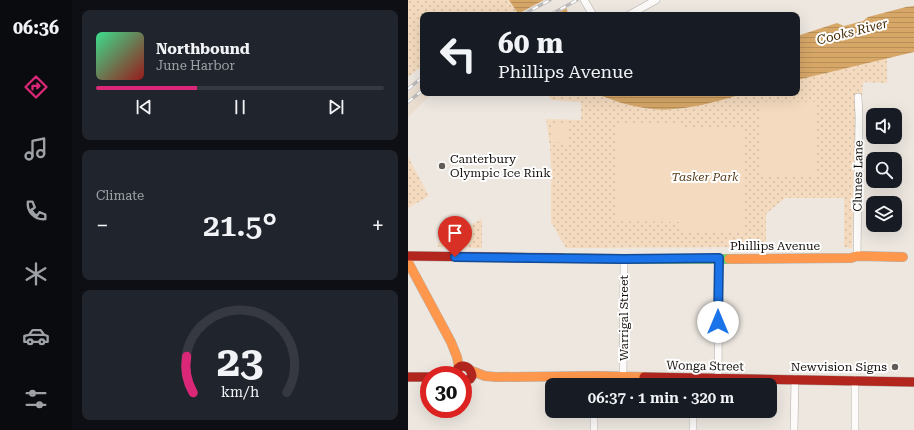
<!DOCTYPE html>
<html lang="en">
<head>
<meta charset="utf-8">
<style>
	body { margin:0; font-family:"Roboto Serif",serif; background:#20242c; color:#f1f3f6; height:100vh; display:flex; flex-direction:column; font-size:15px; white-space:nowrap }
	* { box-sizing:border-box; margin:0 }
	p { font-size:13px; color:#9ea1a6 }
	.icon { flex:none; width:22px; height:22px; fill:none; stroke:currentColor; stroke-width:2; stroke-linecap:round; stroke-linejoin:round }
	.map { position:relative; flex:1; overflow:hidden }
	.details { display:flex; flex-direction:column; gap:10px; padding:10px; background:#0d0f14; width:336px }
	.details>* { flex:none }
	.hud { position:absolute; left:12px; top:12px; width:380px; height:84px; border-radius:8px; box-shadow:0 4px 16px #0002; background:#171b24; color:#f1f3f6; overflow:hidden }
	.buttons { position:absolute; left:458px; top:108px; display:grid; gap:8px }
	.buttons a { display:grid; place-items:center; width:36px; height:36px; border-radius:8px; background:#171b24; box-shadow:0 4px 16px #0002; font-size:20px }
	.speed { position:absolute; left:12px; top:366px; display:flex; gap:8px; font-size:20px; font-weight:700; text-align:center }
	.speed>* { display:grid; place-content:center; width:52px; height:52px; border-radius:50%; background:#171b24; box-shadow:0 4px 16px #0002; line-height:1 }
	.speed .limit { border:6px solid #d22; background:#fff; color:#111 }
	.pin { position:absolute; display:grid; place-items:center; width:34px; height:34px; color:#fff; margin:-41px -17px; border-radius:50% 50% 50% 0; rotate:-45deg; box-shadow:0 0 4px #0007 }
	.pin .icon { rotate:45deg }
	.me { position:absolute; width:44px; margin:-22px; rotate:0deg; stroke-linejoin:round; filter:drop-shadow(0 0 3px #0008) }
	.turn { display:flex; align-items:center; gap:14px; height:84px; padding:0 12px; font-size:18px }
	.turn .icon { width:52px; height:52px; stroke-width:2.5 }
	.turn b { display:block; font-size:28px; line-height:34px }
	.big { font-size:30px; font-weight:600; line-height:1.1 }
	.details .widget { flex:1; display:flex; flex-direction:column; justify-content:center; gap:6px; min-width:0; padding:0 14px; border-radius:8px; background:#20242c }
	.details .dial { align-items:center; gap:0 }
	.dial svg { height:104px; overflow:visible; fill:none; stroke:#363941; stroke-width:7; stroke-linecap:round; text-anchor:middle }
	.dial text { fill:#f1f3f6; stroke:none }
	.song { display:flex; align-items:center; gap:12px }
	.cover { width:48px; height:48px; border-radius:6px; background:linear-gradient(135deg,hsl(150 70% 55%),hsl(0 70% 35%)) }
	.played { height:4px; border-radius:2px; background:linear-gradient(90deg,#db2777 35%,#363941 35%) }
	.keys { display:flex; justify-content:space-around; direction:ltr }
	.heat { display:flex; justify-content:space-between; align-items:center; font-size:22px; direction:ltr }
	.trip { position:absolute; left:137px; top:378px; width:232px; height:40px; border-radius:8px; background:#171b24; box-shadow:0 4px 16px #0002; font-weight:600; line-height:40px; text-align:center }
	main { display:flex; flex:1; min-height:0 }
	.tab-bar { display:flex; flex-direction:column; width:72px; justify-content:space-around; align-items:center; background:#090b0e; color:#9ea1a6 }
	.tab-bar .icon { width:28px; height:28px }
	.tab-bar .on { color:#db2777 }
	.tab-bar b { font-size:18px; color:#f1f3f6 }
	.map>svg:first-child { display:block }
	.built { fill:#eaded0 }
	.grass { fill:url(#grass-dots) }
	.pitch { fill:#f4dbbf }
	.water { fill:url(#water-rules) }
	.pier { fill:#ede7e0 }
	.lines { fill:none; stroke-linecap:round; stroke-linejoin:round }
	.street-casing { stroke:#b2ada8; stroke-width:8 }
	.fast-casing { stroke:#b2ada8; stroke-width:10 }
	.slow-casing { stroke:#b2ada8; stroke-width:10 }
	.jam-casing { stroke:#b2ada8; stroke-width:10 }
	.street { stroke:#fcfbfa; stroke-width:7 }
	.fast { stroke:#63d668; stroke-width:9 }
	.slow { stroke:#ff974d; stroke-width:9 }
	.jam { stroke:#b3261e; stroke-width:9 }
	.rail-casing { stroke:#bebcbb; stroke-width:3.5 }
	.rail { stroke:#fff; stroke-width:2; stroke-dasharray:6; stroke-linecap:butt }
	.route-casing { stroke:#114b97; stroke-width:10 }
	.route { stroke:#1a73e8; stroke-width:7 }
	.poi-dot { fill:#615c57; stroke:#fff; stroke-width:1.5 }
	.labels { text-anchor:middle; stroke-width:4; stroke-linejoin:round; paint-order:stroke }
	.poi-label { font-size:12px; fill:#15110d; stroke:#fff; text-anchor:start }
	.street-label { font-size:12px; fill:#15110d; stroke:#fff }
	.park-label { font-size:12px; font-style:italic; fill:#593d1a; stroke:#fff }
	.water-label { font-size:13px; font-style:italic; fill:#492e09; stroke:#fff }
</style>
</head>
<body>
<main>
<nav class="tab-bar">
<b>06:36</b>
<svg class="icon on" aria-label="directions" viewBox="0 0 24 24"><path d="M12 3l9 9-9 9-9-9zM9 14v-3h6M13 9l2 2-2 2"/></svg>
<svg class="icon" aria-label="music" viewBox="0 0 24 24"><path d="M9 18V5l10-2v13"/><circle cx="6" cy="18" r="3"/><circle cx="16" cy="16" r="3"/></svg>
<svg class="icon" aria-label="phone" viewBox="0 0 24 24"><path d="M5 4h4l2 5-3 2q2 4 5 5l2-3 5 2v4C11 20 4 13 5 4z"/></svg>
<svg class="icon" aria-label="climate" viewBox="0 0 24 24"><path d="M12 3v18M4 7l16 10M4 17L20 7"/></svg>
<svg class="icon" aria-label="car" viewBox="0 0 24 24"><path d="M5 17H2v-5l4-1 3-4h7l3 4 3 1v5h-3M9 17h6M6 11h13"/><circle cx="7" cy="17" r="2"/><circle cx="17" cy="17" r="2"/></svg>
<svg class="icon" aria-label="filters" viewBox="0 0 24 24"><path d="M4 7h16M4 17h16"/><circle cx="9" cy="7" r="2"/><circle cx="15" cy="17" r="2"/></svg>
</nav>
<section class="details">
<div class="widget">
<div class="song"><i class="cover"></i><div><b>Northbound</b><p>June Harbor</p></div></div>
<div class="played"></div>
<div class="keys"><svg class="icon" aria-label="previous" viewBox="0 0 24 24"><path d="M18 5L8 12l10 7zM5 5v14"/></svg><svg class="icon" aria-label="pause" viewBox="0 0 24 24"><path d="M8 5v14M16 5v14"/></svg><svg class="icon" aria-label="next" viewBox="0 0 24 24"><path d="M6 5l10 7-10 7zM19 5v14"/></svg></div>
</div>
<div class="widget"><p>Climate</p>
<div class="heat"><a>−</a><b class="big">21.5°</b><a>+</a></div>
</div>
<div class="widget dial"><svg viewBox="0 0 100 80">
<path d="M14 69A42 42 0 1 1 86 69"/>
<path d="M14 69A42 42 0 0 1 9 41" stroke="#db2777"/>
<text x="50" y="56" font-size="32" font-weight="700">23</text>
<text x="50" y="72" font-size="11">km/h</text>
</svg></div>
</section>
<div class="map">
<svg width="506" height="430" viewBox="0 0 506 430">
	<defs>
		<pattern id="grass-dots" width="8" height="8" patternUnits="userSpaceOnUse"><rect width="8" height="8" fill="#f4dbbf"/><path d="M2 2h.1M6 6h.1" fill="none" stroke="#d0bba3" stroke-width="1.8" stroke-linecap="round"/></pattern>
		<pattern id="water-rules" width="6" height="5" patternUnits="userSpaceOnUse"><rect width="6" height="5" fill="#d7a768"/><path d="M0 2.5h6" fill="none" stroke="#b88f59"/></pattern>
	</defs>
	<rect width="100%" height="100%" fill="#ede7e0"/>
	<path class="built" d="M15 80V93H26L17 100 0 117V92Z"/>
	<path class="grass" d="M0 0H101L111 15H15V65L0 77Z
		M479 58V83L455 82 454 96H448L444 248 436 247V198H377L358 214V247L158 248 143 222V165L142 147 138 119 173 120V102L144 100 137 93H187L203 100 238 109 266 110 287 106 339 93H389V80Z
		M0 157 21 196 0 208Z
		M74 219V248L30 247V244L32 241Z"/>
	<path class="pitch" d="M351 102H409V177H351Z
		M145 124 161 125V143L145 142Z
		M209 125H271V222L209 221Z
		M273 128H337V231H272Z"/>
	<path class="water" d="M101 0H157L160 14 162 15H111Z
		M506 6V52L389 80V36L429 23 436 26 455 21 460 17 498 7Z
		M187 93H339C316 99 292 107 267 109 240 112 212 104 187 93Z"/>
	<path class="pier" d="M136 0H159L161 7 146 15H108Z"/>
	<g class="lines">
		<g class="street-casing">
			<path id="street" d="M176 0 185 15
				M221 15 248 0
				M449 256 451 116 450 97
				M215 377 216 259
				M310 378 311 258
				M186 430V411
				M285 430V411
				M386 430 387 379
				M447 430V380"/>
		</g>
		<g class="fast-casing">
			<path id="fast" d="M154 258 216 259H321"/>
		</g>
		<g class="slow-casing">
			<path id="slow" d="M321 259 443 258 449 256 495 257
				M0 262 43 342 49 357 51 367
				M64 371 77 376 88 377 187 376 236 377"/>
		</g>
		<g class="jam-casing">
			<path id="jam" d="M0 256 154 258
				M49 375 50 368 53 366C60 366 63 369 64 376L62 379 55 381
				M0 377H21
				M236 377 506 382"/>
		</g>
		<use href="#street" class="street"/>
		<use href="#fast" class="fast"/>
		<use href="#slow" class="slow"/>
		<use href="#jam" class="jam"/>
		<g class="rail-casing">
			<path id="rail" d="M114 15 142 0
				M142 15 169 0
				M0 89 15 77
				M0 102 15 90"/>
		</g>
		<use href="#rail" class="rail"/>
	</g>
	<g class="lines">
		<g class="route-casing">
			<path id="route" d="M47 257 216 259 311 258 310 322"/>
		</g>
		<use href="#route" class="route"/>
	</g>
	<g class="poi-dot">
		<circle cx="34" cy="166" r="4"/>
		<circle cx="487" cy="367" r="4"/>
	</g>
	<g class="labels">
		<g class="poi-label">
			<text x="42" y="163">Canterbury<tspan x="42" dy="14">Olympic Ice Rink</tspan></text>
			<text x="479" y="371" text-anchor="end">Newvision Signs</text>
		</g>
		<g class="street-label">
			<text transform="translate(450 176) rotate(-89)" y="4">Clunes Lane</text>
			<text x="367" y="250">Phillips Avenue</text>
			<text transform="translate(216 318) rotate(-90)" y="4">Warrigal Street</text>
			<text transform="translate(297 366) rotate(1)" y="4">Wonga Street</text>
		</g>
		<g class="park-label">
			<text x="297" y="181">Tasker Park</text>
		</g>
		<g class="water-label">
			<text transform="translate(444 31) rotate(-14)" y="5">Cooks River</text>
		</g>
	</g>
</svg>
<div class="buttons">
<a><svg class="icon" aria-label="sound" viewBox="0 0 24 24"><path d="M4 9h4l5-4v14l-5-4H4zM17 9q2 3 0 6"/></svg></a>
<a><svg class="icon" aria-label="search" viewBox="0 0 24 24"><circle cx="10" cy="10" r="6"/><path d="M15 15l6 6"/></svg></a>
<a><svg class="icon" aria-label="layers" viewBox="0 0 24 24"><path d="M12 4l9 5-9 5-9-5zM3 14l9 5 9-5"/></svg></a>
</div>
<div class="speed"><div class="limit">30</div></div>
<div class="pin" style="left:47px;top:257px;background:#d93025"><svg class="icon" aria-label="arrive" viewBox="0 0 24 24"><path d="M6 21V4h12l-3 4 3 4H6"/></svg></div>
<svg class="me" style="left:310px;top:322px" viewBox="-20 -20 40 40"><circle r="19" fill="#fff"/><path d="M0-13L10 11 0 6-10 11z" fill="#1a73e8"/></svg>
<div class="trip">06:37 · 1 min · 320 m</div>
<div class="hud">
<div class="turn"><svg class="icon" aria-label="left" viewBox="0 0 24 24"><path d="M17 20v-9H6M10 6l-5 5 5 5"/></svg><div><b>60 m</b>Phillips Avenue</div></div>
</div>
</div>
</main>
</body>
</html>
